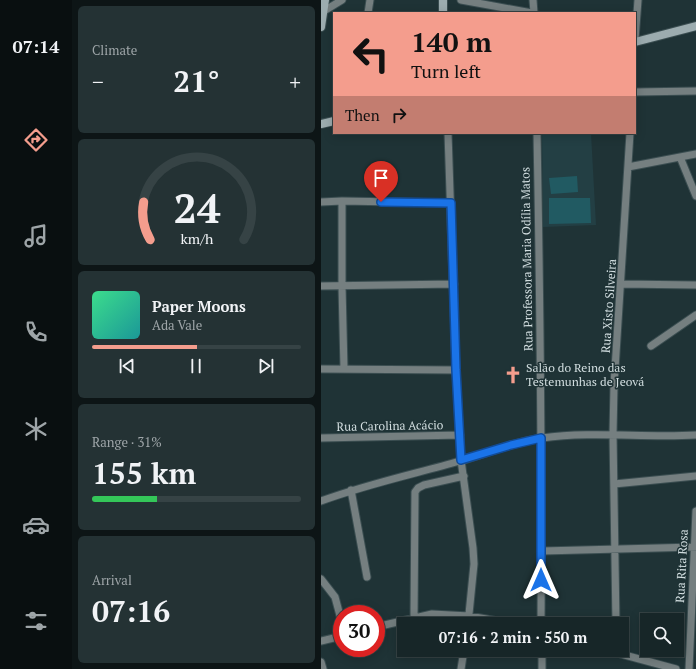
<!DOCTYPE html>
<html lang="en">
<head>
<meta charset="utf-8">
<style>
	body { margin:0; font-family:"PT Serif",serif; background:#243234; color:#f1f3f6; height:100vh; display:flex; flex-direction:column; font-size:15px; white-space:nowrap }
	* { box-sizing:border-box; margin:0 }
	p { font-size:13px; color:#9ea5a8 }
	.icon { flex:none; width:22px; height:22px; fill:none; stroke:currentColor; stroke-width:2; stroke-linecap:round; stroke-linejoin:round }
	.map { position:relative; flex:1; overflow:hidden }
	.drawer { display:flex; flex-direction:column; gap:6px; padding:6px; background:#0d1516; width:249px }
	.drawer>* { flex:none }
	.guide { position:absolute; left:12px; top:12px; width:303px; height:122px; border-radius:0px; box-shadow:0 2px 10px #0003,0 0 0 1px #364345; background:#f49d8d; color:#111; overflow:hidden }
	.fabs { position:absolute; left:319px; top:613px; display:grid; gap:8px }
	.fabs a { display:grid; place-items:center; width:44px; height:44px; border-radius:0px; background:#172628; box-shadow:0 2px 10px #0003,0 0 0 1px #364345; font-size:20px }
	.speed { position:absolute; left:12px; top:605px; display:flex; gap:8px; font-size:20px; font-weight:700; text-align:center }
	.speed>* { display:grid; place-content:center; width:52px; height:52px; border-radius:50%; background:#172628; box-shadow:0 2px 10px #0003,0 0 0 1px #364345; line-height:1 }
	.speed .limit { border:6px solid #d22; background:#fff; color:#111 }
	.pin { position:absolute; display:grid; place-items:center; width:34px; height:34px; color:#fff; margin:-41px -17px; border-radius:50% 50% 50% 0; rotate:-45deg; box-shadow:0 0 4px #0007 }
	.pin .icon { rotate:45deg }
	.me { position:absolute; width:44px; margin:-22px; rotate:0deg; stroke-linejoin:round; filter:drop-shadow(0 0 3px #0008) }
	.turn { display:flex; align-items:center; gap:14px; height:84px; padding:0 12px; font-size:18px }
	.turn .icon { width:52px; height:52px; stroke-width:2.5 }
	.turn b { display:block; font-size:28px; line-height:34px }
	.then { display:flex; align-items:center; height:38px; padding:0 12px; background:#0003; gap:8px; font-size:15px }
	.big { font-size:30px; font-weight:700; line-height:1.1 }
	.drawer .widget { flex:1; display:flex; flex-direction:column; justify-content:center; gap:6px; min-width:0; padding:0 14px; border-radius:6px; background:#243234 }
	.drawer .dial { align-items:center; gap:0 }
	.dial svg { height:104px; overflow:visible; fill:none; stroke:#364345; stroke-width:7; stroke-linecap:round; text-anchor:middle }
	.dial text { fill:#f1f3f6; stroke:none }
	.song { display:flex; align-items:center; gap:12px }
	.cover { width:48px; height:48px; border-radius:6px; background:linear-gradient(135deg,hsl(150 70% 55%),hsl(180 70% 35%)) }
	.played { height:4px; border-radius:2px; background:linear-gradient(90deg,#f49d8d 50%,#364345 50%) }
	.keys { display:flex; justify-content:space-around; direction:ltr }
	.heat { display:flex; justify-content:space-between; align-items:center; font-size:22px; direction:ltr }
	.charge { height:6px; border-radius:3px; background:linear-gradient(90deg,#34c759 31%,#364345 0) }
	.trip { position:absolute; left:76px; top:617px; width:232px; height:40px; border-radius:0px; background:#172628; box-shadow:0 2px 10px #0003,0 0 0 1px #364345; font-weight:700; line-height:40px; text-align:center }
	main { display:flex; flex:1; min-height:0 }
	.tabs { display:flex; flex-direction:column; width:72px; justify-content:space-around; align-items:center; background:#090f10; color:#9ea5a8 }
	.tabs .icon { width:28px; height:28px }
	.tabs .active { color:#f49d8d }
	.tabs b { font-size:18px; color:#f1f3f6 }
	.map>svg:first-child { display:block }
	.built { fill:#233f44 }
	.green { fill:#215a62 }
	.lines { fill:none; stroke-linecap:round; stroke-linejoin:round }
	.street-casing { stroke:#3b4e51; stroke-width:9 }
	.secondary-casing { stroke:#3b4e51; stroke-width:10 }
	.street { stroke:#757f80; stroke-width:7 }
	.secondary { stroke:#9cacaf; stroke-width:8 }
	.route-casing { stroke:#114b97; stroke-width:10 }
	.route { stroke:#1a73e8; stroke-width:7 }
	.labels { text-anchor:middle; stroke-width:3; stroke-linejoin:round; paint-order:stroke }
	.street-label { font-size:12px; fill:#d1dddf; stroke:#1f3336 }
	.poi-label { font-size:12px; fill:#d1dddf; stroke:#1f3336; text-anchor:start }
</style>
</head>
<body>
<main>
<nav class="tabs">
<b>07:14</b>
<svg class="icon active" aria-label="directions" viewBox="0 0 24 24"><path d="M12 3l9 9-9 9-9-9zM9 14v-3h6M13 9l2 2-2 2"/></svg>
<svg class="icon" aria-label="music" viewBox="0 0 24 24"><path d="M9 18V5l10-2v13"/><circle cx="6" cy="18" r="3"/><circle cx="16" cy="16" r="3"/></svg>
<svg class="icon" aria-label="phone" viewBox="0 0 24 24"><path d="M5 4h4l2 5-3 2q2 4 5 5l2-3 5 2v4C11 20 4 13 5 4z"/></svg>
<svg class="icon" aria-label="climate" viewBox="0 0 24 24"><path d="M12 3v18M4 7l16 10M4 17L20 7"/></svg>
<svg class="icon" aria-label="car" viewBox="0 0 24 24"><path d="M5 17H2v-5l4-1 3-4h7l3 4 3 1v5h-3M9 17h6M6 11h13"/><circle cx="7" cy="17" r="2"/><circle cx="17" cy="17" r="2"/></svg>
<svg class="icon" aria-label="filters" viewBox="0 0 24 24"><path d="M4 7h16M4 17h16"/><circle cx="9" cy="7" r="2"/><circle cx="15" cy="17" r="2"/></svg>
</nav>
<section class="drawer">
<div class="widget"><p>Climate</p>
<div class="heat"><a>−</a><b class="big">21°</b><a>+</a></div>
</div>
<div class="widget dial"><svg viewBox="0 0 100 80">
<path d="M14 69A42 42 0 1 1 86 69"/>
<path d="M14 69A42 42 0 0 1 9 40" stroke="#f49d8d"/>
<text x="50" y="56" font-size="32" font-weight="700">24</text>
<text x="50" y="72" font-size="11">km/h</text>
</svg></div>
<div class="widget">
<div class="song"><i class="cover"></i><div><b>Paper Moons</b><p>Ada Vale</p></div></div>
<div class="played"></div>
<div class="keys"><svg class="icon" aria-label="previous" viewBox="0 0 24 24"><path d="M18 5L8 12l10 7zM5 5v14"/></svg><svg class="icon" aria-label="pause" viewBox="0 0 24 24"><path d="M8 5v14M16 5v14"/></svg><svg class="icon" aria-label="next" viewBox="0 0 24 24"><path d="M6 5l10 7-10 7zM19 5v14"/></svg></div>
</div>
<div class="widget"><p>Range · 31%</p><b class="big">155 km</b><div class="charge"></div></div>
<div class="widget"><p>Arrival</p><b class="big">07:16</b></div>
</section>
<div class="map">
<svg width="375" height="669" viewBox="0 0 375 669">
	<rect width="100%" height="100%" fill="#1f3336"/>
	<path class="built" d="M221 133H270L275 225 222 227Z"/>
	<path class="green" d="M256 176 257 192 230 194 228 178Z
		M228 198H269L270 223 228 224Z"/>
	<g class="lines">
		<g class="street-casing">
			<path id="street" d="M140 0 211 13
				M212 0 213 13
				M3 11 21 0
				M47 13 49 0
				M314 40 317 0
				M314 92 375 91
				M127 133 135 370 140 460 152 548 153 564 147 624
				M216 133C219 297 221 460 220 624
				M359 157 375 196
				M307 167 375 154
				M21 201V286L23 369
				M0 202 21 201 130 203
				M300 284 375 285
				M0 286 133 284
				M330 346 375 315
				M0 369 135 370
				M0 438 139 435
				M293 484 375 476
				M30 490 46 577
				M0 501C46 484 93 474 139 461 167 453 193 442 221 438 272 431 324 438 375 435
				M221 551 375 547
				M0 579 14 597 21 623
				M93 618 94 492 97 488 103 485 143 476
				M295 624 292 434 293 385 309 133
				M55 627 111 614 148 616 194 624
				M0 641 21 636
				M221 650V669
				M285 650 355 669
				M0 662 2 669
				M140 669 143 650
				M368 669 375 511"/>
		</g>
		<g class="secondary-casing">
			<path id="secondary" d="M122 13V0
				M0 27 4 0
				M314 42 375 26
				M0 124 13 121"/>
		</g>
		<use href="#street" class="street"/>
		<use href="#secondary" class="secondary"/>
	</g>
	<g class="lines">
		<g class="route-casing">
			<path id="route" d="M60 202 130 203 135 370 140 460 190 445 220 438V580"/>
		</g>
		<use href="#route" class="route"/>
	</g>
	<defs>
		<g id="church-bare" transform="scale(1.38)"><path d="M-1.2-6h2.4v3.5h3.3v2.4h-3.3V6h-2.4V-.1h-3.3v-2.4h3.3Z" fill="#f49d8d" stroke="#1f3336" stroke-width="2.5" paint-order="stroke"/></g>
	</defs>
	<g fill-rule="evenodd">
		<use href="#church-bare" x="192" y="375"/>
	</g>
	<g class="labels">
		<g class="street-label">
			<text transform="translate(206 259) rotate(-91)" y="4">Rua Professora Maria Odília Matos</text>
			<text transform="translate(288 306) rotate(-86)" y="4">Rua Xisto Silveira</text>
			<text transform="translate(69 426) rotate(-1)" y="4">Rua Carolina Acácio</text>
			<text transform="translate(361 566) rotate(-87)" y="4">Rua Rita Rosa</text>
		</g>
		<g class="poi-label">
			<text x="205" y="372">Salão do Reino das<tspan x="205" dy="14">Testemunhas de Jeová</tspan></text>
		</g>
	</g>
</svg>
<div class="fabs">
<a><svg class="icon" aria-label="search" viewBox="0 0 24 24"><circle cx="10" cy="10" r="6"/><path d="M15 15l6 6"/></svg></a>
</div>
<div class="speed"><div class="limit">30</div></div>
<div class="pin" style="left:60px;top:202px;background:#d93025"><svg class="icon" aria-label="arrive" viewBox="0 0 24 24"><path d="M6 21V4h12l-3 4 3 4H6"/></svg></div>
<svg class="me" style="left:220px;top:580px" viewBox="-20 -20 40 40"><path d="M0-17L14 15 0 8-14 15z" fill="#1a73e8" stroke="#fff" stroke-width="4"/></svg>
<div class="trip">07:16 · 2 min · 550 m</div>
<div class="guide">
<div class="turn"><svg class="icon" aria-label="left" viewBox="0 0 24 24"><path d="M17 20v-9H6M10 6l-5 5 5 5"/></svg><div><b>140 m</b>Turn left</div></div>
<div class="then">Then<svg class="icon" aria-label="right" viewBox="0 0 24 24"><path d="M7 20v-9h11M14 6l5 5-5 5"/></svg></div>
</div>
</div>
</main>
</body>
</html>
